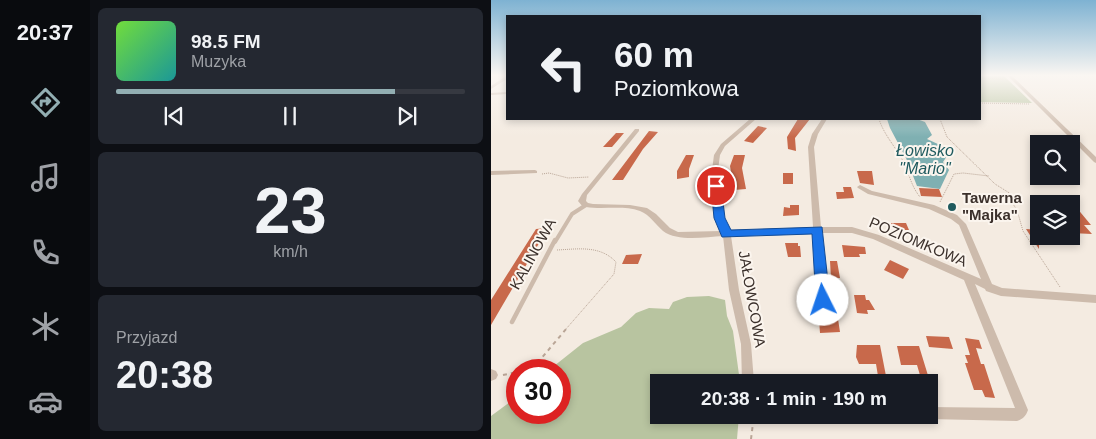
<!DOCTYPE html>
<html lang="pl">
<head>
<meta charset="utf-8">
<style>
	body { margin:0; font-family:Arial,sans-serif; background:#242831; color:#f1f3f6; height:100vh; display:flex; flex-direction:column; font-size:19px; white-space:nowrap }
	* { box-sizing:border-box; margin:0 }
	p { font-size:16px; color:#9ea1a6 }
	.icon { flex:none; width:28px; height:28px; fill:none; stroke:currentColor; stroke-width:2; stroke-linecap:round; stroke-linejoin:round }
	.map { position:relative; flex:1; overflow:hidden }
	.drawer { display:flex; flex-direction:column; gap:8px; padding:8px; background:#0d0f14; width:401px }
	.drawer>* { flex:none }
	.banner { position:absolute; left:15px; top:15px; width:475px; height:105px; border-radius:0px; box-shadow:0 2px 8px #0003; background:#171b24; color:#f1f3f6; overflow:hidden }
	.tools { position:absolute; left:539px; top:135px; display:grid; gap:10px }
	.tools a { display:grid; place-items:center; width:50px; height:50px; border-radius:0px; background:#171b24; box-shadow:0 2px 8px #0003; font-size:25px }
	.speed { position:absolute; left:15px; top:359px; display:flex; gap:10px; font-size:25px; font-weight:700; text-align:center }
	.speed>* { display:grid; place-content:center; width:65px; height:65px; border-radius:50%; background:#171b24; box-shadow:0 2px 8px #0003; line-height:1 }
	.speed .limit { border:8px solid #d22; background:#fff; color:#111 }
	.pin { position:absolute; display:grid; place-items:center; width:42px; height:42px; color:#fff; margin:-21px; border:2px solid #fff; border-radius:50%; box-shadow:0 1px 5px #0007 }
	.me { position:absolute; width:55px; margin:-28px; rotate:356deg; stroke-linejoin:round; filter:drop-shadow(0 0 4px #0008) }
	.turn { display:flex; align-items:center; gap:18px; height:105px; padding:0 25px; font-size:22px }
	.turn .icon { width:65px; height:65px; stroke-width:2.5 }
	.turn b { display:block; font-size:35px; line-height:42px }
	.big { font-size:38px; font-weight:700; line-height:1.1 }
	.drawer .card { flex:1; display:flex; flex-direction:column; justify-content:center; gap:8px; min-width:0; padding:0 18px; border-radius:8px; background:#242831 }
	.drawer .dial { align-items:center; gap:0 }
	.dial b { font-size:65px; line-height:1 }
	.song { display:flex; align-items:center; gap:15px }
	.cover { width:60px; height:60px; border-radius:8px; background:linear-gradient(135deg,hsl(100 70% 55%),hsl(180 70% 35%)) }
	.played { height:5px; border-radius:2px; background:linear-gradient(90deg,#92aeb2 80%,#363941 80%) }
	.keys { display:flex; justify-content:space-around; direction:ltr }
	.trip { position:absolute; left:159px; top:374px; width:288px; height:50px; border-radius:0px; background:#171b24; box-shadow:0 2px 8px #0003; font-weight:700; line-height:50px; text-align:center }
	main { display:flex; flex:1; min-height:0 }
	.tabs { display:flex; flex-direction:column; width:90px; justify-content:space-around; align-items:center; background:#090b0e; color:#9ea1a6 }
	.tabs .icon { width:35px; height:35px }
	.tabs .current { color:#92aeb2 }
	.tabs b { font-size:22px; color:#f1f3f6 }
	.map>svg:first-child { display:block }
	.green { fill:#b8c4a0 }
	.water { fill:#7fb0b2 }
	.building { fill:#c8694b }
	.lines { fill:none; stroke-linecap:round; stroke-linejoin:round }
	.path-far1 { stroke:#b9a596; stroke-width:1; stroke-dasharray:1 1; stroke-linecap:butt }
	.path { stroke:#b9a596; stroke-width:2; stroke-dasharray:4 4; stroke-linecap:butt }
	.service-far1 { stroke:#cdbbac; stroke-width:4 }
	.service { stroke:#cdbbac; stroke-width:4.5 }
	.minor { fill:#cdbbac; fill-rule:evenodd }
	.route { fill:#1a73e8; stroke:#114b97 }
	.poi-dot { fill:#1f5a5e; stroke:#fbf5ee; stroke-width:2 }
	.labels { text-anchor:middle; stroke-width:4; stroke-linejoin:round; paint-order:stroke }
	.poi-label { font-size:15px; font-weight:bold; fill:#3b302b; stroke:#fbf5ee; text-anchor:start }
	.street-label { font-size:15px; fill:#3b302b; stroke:#fbf5ee }
	.water-label { font-size:16px; font-style:italic; fill:#1f5a5e; stroke:#fbf5ee }
</style>
</head>
<body>
<main>
<nav class="tabs">
<b>20:37</b>
<svg class="icon current" aria-label="directions" viewBox="0 0 24 24"><path d="M12 3l9 9-9 9-9-9zM9 14v-3h6M13 9l2 2-2 2"/></svg>
<svg class="icon" aria-label="music" viewBox="0 0 24 24"><path d="M9 18V5l10-2v13"/><circle cx="6" cy="18" r="3"/><circle cx="16" cy="16" r="3"/></svg>
<svg class="icon" aria-label="phone" viewBox="0 0 24 24"><path d="M5 4h4l2 5-3 2q2 4 5 5l2-3 5 2v4C11 20 4 13 5 4z"/></svg>
<svg class="icon" aria-label="climate" viewBox="0 0 24 24"><path d="M12 3v18M4 7l16 10M4 17L20 7"/></svg>
<svg class="icon" aria-label="car" viewBox="0 0 24 24"><path d="M5 17H2v-5l4-1 3-4h7l3 4 3 1v5h-3M9 17h6M6 11h13"/><circle cx="7" cy="17" r="2"/><circle cx="17" cy="17" r="2"/></svg>
</nav>
<section class="drawer">
<div class="card">
<div class="song"><i class="cover"></i><div><b>98.5 FM</b><p>Muzyka</p></div></div>
<div class="played"></div>
<div class="keys"><svg class="icon" aria-label="previous" viewBox="0 0 24 24"><path d="M18 5L8 12l10 7zM5 5v14"/></svg><svg class="icon" aria-label="pause" viewBox="0 0 24 24"><path d="M8 5v14M16 5v14"/></svg><svg class="icon" aria-label="next" viewBox="0 0 24 24"><path d="M6 5l10 7-10 7zM19 5v14"/></svg></div>
</div>
<div class="card dial"><b>23</b><p>km/h</p></div>
<div class="card"><p>Przyjazd</p><b class="big">20:38</b></div>
</section>
<div class="map">
<svg width="605" height="439" viewBox="0 0 605 439">
	<rect width="100%" height="100%" fill="#f4ebe1"/>
	<path class="green" d="M489 75H512L541 103 489 102Z
		M218 296 234 300 236 316 242 331 249 382H168V415H248L246 439H0V416L26 397V412H69V370H58L92 343 130 327 145 313 158 308 178 309 182 302 196 297Z"/>
	<path class="water" d="M396 119H426L434 122 441 135 436 139 449 145 456 156 452 162 458 170 449 189 426 186 415 158 399 128Z"/>
	<path class="building" d="M307 119H319L304 138 305 151 297 149 296 137Z
		M267 126 276 128 262 143 253 141Z
		M158 131 167 132 152 149 132 180H121Z
		M125 133H133L121 147H112Z
		M195 155H203L198 169V177L186 179V171Z
		M243 155H254L251 168 255 189 243 190 239 166Z
		M366 171H381L383 185 369 183Z
		M292 173H302V184H292Z
		M352 187H360L363 198 346 199 345 192H353Z
		M428 188 448 189 451 197 430 196Z
		M580 201 600 225H593L601 234 580 233Z
		M299 205H308V215L292 216 293 207 299 208Z
		M400 223H415L418 230H403Z
		M57 228 7 313 0 325V300L45 229Z
		M535 229 548 230V249Z
		M552 236H583L588 243 552 242Z
		M294 243H307V246H309L310 257H297Z
		M351 245 374 247 375 254H368L369 257H353Z
		M151 254 147 264H131L135 255Z
		M399 260 418 269 412 279 393 270Z
		M339 261H346L349 278H340Z
		M363 295H374L375 300H378L384 310H376L377 314 366 313Z
		M347 319 349 332 329 333 328 320Z
		M435 336 458 337 462 349 438 347Z
		M474 338 488 340 491 349 485 348 490 364H493L504 398 494 397 491 390H483L474 363H477L474 355H479Z
		M366 345H389L395 376H387L385 364H368L365 357Z
		M406 346H428L439 382H431L426 365H410Z"/>
	<g class="lines">
		<path class="path-far1" d="M489 78 513 79
			M489 103 538 104
			M388 119C393 135 404 146 412 161 418 173 420 186 429 197
			M449 119 456 137 504 184 520 194 518 198 526 210 532 231 569 287
			M51 174 58 173 77 178 98 177
			M449 202 463 174 472 173 498 176
			M66 250C87 249 109 245 125 262L123 274 75 329"/>
		<path class="path" d="M33 370 43 367 76 328
			M12 375 26 372
			M260 439 263 415"/>
		<path class="service-far1" d="M64 242 81 214 95 205"/>
		<path class="service" d="M21 322 64 240"/>
		<path class="minor" d="M516 75H520L605 157V163L603 162Z
			M15 76H16V79L0 89V86Z
			M16 92V94L0 95V93Z
			M259 119H265L234 146 229 155 227 170 232 218 238 230 322 227 317 147 321 134 331 119H336L327 134 323 147 330 227H361L388 235 490 279 468 225 460 219 438 209 377 194 367 188 366 187 369 185 381 191 443 205 466 215 475 224 501 284 511 288 605 295V303L510 296 495 291 494 289 484 284 537 410C535 416 532 419 526 421L438 419 434 417 433 415H438V407L524 408 473 280 382 239 361 233H331L337 300 335 303 332 304 329 303 327 300 323 233 240 236 248 290 260 344 263 382H251L250 344 238 290 232 236C214 237 187 242 172 231 164 224 159 215 149 211 132 205 112 210 95 207H92L87 201 91 194 144 129H148V131L96 195 95 201 97 203 102 204 139 205 156 208 165 214 179 228 187 232 230 231 224 218 221 170 223 155 230 144Z
			M44 170 46 171V173L0 175V171Z
			M0 369 5 371 7 375 5 379 0 381Z"/>
	</g>
	<linearGradient id="sky" x2="0" y2="1"><stop stop-color="#7eb2d2"/><stop offset="0.55" stop-color="#faf6f2"/><stop offset="1" stop-color="#faf6f2" stop-opacity="0"/></linearGradient>
	<rect width="605" height="137" fill="url(#sky)"/>
	<path class="route" d="M222 183H225L230 186 234 218 240 230 331 227 339 300 337 304 332 306 327 304 325 300 321 234 231 237 223 218 220 186Z"/>
	<circle class="poi-dot" cx="461" cy="207" r="5"/>
	<g class="labels">
		<g class="poi-label">
			<text x="471" y="203">Tawerna<tspan x="471" dy="17">"Majka"</tspan></text>
		</g>
		<g class="street-label">
			<text transform="translate(427 242) rotate(23)" y="5">POZIOMKOWA</text>
			<text transform="translate(42 254) rotate(-61)" y="5">KALINOWA</text>
			<text transform="translate(261 299) rotate(80)" y="5">JAŁOWCOWA</text>
		</g>
		<g class="water-label">
			<text x="434" y="156">Łowisko<tspan x="434" dy="18">"Mario"</tspan></text>
		</g>
	</g>
</svg>
<div class="tools">
<a><svg class="icon" aria-label="search" viewBox="0 0 24 24"><circle cx="10" cy="10" r="6"/><path d="M15 15l6 6"/></svg></a>
<a><svg class="icon" aria-label="layers" viewBox="0 0 24 24"><path d="M12 4l9 5-9 5-9-5zM3 14l9 5 9-5"/></svg></a>
</div>
<div class="speed"><div class="limit">30</div></div>
<div class="pin" style="left:225px;top:186px;background:#d93025"><svg class="icon" aria-label="arrive" viewBox="0 0 24 24"><path d="M6 21V4h12l-3 4 3 4H6"/></svg></div>
<svg class="me" style="left:332px;top:300px" viewBox="-20 -20 40 40"><circle r="19" fill="#fff"/><path d="M0-13L10 11 0 6-10 11z" fill="#1a73e8"/></svg>
<div class="trip">20:38 · 1 min · 190 m</div>
<div class="banner">
<div class="turn"><svg class="icon" aria-label="left" viewBox="0 0 24 24"><path d="M17 20v-9H6M10 6l-5 5 5 5"/></svg><div><b>60 m</b>Poziomkowa</div></div>
</div>
</div>
</main>
</body>
</html>
